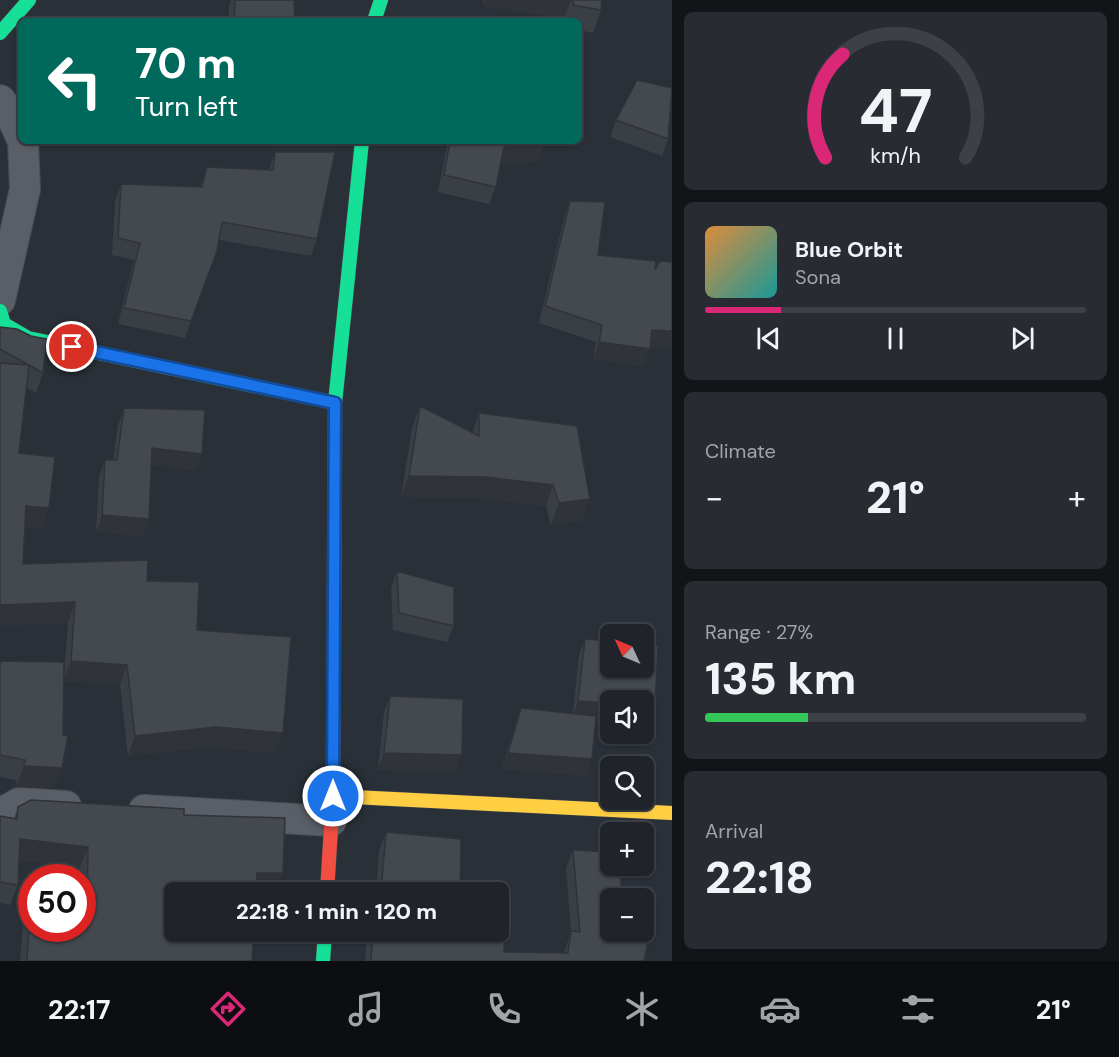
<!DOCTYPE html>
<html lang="en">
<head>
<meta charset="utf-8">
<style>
	body { margin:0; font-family:"DM Sans",sans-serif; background:#282c32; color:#f1f3f6; height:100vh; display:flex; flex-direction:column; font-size:22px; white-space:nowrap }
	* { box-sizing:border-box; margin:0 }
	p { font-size:20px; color:#a2a4a8 }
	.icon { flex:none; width:33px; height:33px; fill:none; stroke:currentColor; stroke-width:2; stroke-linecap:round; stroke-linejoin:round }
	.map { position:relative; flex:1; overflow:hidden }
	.drawer { display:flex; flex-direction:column; gap:12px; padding:12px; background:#121417; width:447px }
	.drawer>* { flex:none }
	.banner { position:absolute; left:18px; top:18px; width:564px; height:126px; border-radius:9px; box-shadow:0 2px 4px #0004,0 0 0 2px #3d4147; background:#00695c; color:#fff; overflow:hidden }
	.needle { width:39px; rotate:314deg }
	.buttons { position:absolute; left:600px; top:624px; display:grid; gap:12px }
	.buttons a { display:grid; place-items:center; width:54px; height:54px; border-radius:9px; background:#20242a; box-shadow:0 2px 4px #0004,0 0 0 2px #3d4147; font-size:30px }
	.speed { position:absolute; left:18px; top:864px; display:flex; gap:12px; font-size:30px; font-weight:700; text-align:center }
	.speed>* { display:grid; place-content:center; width:78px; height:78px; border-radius:50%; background:#20242a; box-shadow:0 2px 4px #0004,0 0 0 2px #3d4147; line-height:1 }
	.speed .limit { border:9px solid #d22; background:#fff; color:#111 }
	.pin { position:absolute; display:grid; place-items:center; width:51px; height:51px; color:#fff; margin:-26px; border:3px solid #fff; border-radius:50%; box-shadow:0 2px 6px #0007 }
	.me { position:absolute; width:66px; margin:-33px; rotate:0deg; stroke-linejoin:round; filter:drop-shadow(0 0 4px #0008) }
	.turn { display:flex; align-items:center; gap:21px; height:126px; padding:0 18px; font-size:27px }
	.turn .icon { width:78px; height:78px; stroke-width:2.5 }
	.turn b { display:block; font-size:42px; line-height:51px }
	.big { font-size:45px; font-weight:800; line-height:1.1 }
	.drawer .widget { flex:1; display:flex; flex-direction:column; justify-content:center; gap:9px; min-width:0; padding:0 21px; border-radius:9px; background:#282c32 }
	.drawer .dial { align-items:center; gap:0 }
	.dial svg { height:156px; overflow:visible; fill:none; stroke:#3d4147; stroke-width:7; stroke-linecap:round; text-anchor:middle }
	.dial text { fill:#f1f3f6; stroke:none }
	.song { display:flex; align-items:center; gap:18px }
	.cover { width:72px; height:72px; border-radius:9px; background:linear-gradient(135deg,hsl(30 70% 55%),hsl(180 70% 35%)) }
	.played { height:6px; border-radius:3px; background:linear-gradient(90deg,#db2777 20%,#3d4147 20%) }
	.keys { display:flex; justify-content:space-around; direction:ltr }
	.heat { display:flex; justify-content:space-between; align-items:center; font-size:33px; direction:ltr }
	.charge { height:9px; border-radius:4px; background:linear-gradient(90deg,#34c759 27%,#3d4147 0) }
	.trip { position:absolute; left:164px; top:882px; width:345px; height:60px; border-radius:9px; background:#20242a; box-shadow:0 2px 4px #0004,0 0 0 2px #3d4147; font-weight:800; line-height:60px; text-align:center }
	.tabs { display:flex; height:96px; justify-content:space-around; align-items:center; background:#0d0e11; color:#a2a4a8 }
	.tabs .icon { width:42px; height:42px }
	.tabs .on { color:#db2777 }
	.tabs b { font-size:27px; color:#f1f3f6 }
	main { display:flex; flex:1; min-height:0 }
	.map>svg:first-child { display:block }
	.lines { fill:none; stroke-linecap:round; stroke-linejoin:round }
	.street-casing { stroke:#484c53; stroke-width:32 }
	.fast-casing { stroke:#484c53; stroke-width:15 }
	.slow-casing { stroke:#484c53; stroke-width:15 }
	.jam-casing { stroke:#484c53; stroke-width:15 }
	.street { stroke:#5a5e66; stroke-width:30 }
	.fast { stroke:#16e098; stroke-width:14 }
	.slow { stroke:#ffcf43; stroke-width:14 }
	.jam { stroke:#f24e42; stroke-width:14 }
	.wall { fill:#3a3f45 }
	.shaded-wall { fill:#303338 }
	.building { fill:#444950; stroke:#303338; stroke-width:1.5 }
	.route-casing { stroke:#114b97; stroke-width:15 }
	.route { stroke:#1a73e8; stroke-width:10 }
</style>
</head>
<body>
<main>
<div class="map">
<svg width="672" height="961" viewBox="0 0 672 961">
	<rect width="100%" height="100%" fill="#2a3038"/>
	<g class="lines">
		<g class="street-casing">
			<path id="street" d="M0 100 10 113 21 137
				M0 300 25 189 23 141
				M144 810 331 821
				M0 814 19 803 66 806"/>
		</g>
		<g class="fast-casing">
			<path id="fast" d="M374 21 381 0
				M0 33 29 0
				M0 311 4 324 28 338 335 403
				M334 624 335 403 362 141
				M323 961 325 932"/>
		</g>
		<g class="slow-casing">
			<path id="slow" d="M333 796 672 813"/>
		</g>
		<g class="jam-casing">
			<path id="jam" d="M327 892 333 796 334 624"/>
		</g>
		<use href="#street" class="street"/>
		<use href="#fast" class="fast"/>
		<use href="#slow" class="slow"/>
		<use href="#jam" class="jam"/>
	</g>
	<path class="wall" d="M231 0H294L295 21H229V6Z
		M484 0H602L601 10 593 33 579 30V21H564V18L483 7Z
		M616 120 668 139 662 156 610 137Z
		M448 141H543V145L537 162 501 164 496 187 489 204 438 192Z
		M275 152 317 239 311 256 219 240 217 251 185 338 118 324 134 260 112 255 115 201 121 184 200 187 207 167 269 170Z
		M570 201 598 255 655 270 672 262V348L650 347 643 366 593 359 596 342 539 323 564 218Z
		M0 327 43 373 36 393 27 388 19 453 42 528 25 527 23 564 147 581 197 630 275 753 208 747 128 756 120 685 64 681 54 788 16 787 17 780 0 777V661L64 675 68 623 0 625Z
		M420 406 472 433 479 413 577 426 582 521 551 525 546 506 477 498 401 497 412 428Z
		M124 408 196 471 151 465 149 519 143 536 96 532 99 477 105 460H113L118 425Z
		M397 571 454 626 447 642 393 630 391 588Z
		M585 639 649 722 610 700V720L596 719 586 776 502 769 515 725 521 708 573 714 579 655Z
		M390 696 456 772 378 770 384 712Z
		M18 807 184 815 283 873 276 892H174L252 961H20L23 925 30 905 82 928V878H80V867L19 860 18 885 10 905 0 903V816L14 819Z
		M386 832 460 892H376L379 851Z
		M573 850 621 935 644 961H365L367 935 368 932H498L504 952 564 953 571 931 566 868Z"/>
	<path class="shaded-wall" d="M486 0H571L564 18 483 7Z
		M543 145 537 162 498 164 504 147Z
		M652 330 672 331V348L646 347Z
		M599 342 650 349 643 366 593 359Z
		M152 448 202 454 196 471 146 465Z
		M409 476 485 477 553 485 546 506 477 498 401 497Z
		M590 499 582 521 551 525 559 503Z
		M26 506 49 508 42 528 19 527Z
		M102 515 149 519 143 536 96 532Z
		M75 602 68 623 0 625V605Z
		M71 661 127 665 120 685 63 681Z
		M578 701 610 703V720L572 718Z
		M644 704 655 705 649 722H644Z
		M216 727 283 733 275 753 208 747 128 756 135 736Z
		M384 753 462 755 456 772 378 770Z
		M508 753 592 759 586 776 502 769Z
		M24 766 62 768 54 788 16 787Z
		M20 839 88 847 80 867 13 859Z
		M257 873H283L276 892H250Z"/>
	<path class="building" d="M235 0H294L295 21H234Z
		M573 0H602L601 10 573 5Z
		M460 15 508 20V21H460Z
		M637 80 672 88 668 139 616 120Z
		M450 141H543V145L504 147 496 187 444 175Z
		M275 152H335L317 239 222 222 217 251 191 321 124 308 140 243 118 238 121 184 202 187 207 167 273 170Z
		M570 201 605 202 598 255 656 261 655 270 660 261 672 262V331L652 330 650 349 599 342 602 325 545 306Z
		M0 327 17 329 31 336 47 339 43 373 29 365 19 453 55 457 49 508 26 506 23 564 148 560 147 581 199 582 197 630 291 637 283 733 216 727 135 736 127 665 71 661 75 602 0 605V363L29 365 0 349Z
		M420 406 479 436V413L577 426 590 499 559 503 553 485 485 477 409 476Z
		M124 408 205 410 202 454 152 448 149 519 102 515 105 460H117Z
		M397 571 454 587V626L399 613Z
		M585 639 610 641V668H644V644L658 646 655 705 644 704V700H610V703L578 701Z
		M0 661 64 662 63 735 68 736 62 768 24 766 25 760 0 755Z
		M390 696 463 699 462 755 384 753Z
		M521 708 596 716 592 759 508 753Z
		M31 800 184 809V815L285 818 283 873H257L256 892H174V932H254L252 961H27L30 905H32V928H82V907L87 908 88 847 20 839 18 885 0 882V816L17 819 18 807Z
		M386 832 461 839 460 892H381Z
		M573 850 610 852V866H621V898H610V932H621V935L649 937 644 961H371L373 932H498V909H506L504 952 568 953 571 931 580 932Z"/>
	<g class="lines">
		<g class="route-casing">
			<path id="route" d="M72 347 335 403 333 796"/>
		</g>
		<use href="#route" class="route"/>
	</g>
</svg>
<div class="buttons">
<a><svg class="needle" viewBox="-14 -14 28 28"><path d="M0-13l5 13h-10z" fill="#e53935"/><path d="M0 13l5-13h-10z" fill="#a2a4a8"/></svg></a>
<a><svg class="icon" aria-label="sound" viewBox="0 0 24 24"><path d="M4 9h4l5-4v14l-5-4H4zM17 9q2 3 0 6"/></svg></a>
<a><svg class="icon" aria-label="search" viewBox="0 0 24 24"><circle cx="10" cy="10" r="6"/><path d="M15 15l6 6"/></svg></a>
<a>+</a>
<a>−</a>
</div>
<div class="speed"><div class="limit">50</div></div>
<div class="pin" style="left:72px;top:347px;background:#d93025"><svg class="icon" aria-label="arrive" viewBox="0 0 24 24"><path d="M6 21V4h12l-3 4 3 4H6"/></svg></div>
<svg class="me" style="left:333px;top:796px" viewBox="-20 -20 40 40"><circle r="17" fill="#1a73e8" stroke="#fff" stroke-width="3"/><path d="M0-11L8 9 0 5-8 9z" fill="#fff"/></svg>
<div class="trip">22:18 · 1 min · 120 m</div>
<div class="banner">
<div class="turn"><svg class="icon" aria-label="left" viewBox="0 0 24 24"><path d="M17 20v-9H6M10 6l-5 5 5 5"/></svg><div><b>70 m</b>Turn left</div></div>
</div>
</div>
<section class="drawer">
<div class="widget dial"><svg viewBox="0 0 100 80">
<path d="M14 69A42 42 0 1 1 86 69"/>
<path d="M14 69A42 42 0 0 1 23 16" stroke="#db2777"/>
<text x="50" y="56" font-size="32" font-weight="700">47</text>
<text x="50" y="72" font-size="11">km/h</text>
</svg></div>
<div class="widget">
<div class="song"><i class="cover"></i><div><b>Blue Orbit</b><p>Sona</p></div></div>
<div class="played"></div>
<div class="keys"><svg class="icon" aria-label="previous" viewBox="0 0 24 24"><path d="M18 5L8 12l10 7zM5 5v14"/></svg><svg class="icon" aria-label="pause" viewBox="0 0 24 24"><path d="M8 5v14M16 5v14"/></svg><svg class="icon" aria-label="next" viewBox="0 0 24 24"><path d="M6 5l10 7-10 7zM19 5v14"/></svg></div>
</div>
<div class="widget"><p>Climate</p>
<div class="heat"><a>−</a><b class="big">21°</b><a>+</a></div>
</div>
<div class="widget"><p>Range · 27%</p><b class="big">135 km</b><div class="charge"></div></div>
<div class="widget"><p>Arrival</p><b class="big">22:18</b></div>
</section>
</main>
<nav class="tabs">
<b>22:17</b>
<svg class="icon on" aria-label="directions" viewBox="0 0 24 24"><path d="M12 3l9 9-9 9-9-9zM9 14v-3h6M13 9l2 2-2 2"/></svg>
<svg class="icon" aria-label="music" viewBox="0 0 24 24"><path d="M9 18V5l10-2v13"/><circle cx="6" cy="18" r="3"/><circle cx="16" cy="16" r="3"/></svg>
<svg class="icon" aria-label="phone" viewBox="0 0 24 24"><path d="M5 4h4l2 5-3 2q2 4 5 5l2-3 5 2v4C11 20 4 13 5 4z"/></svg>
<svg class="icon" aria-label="climate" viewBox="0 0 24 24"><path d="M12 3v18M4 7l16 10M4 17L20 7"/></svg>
<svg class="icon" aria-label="car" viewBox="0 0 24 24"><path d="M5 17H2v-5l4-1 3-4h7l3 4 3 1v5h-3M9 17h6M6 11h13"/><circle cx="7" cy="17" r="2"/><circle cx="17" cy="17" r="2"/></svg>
<svg class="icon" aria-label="filters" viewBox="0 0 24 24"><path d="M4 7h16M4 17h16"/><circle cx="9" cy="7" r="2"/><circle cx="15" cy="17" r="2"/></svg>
<b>21°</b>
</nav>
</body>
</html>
